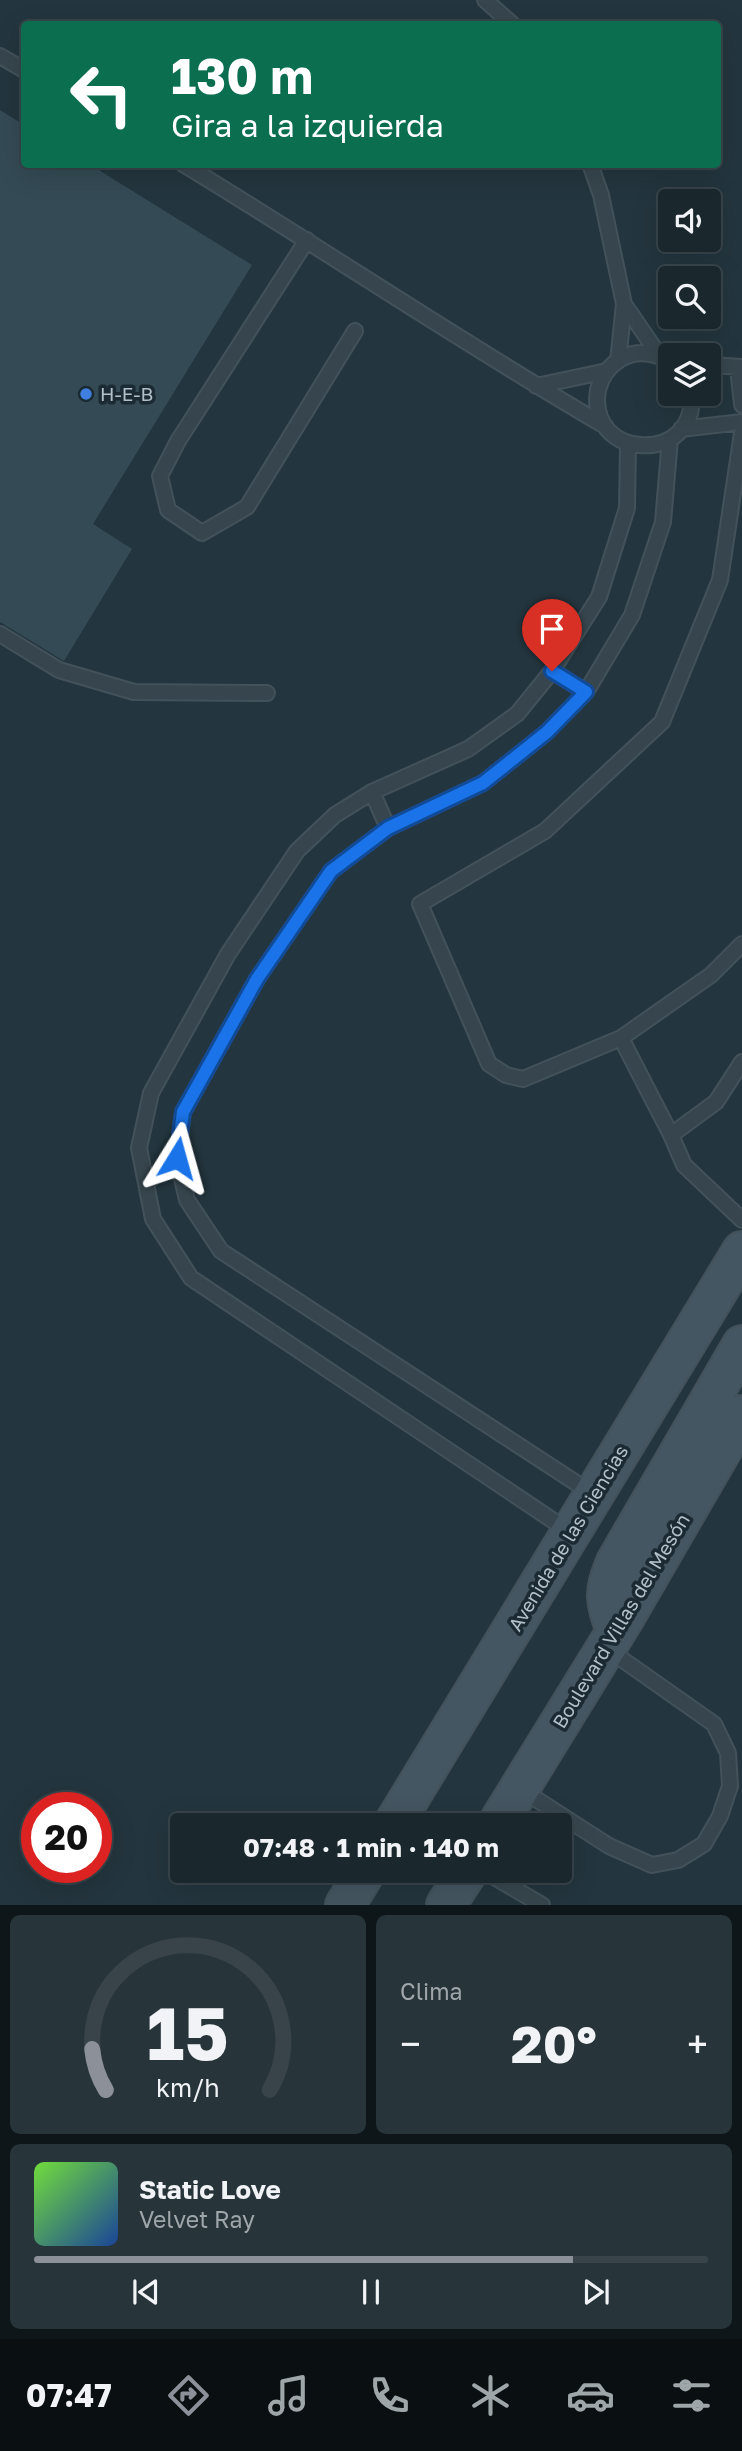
<!DOCTYPE html>
<html lang="es">
<head>
<meta charset="utf-8">
<style>
	body { margin:0; font-family:"Golos Text",sans-serif; background:#27343a; color:#f1f3f6; height:100vh; display:flex; flex-direction:column; font-size:26px; white-space:nowrap }
	* { box-sizing:border-box; margin:0 }
	p { font-size:23px; color:#9fa6aa }
	.icon { flex:none; width:38px; height:38px; fill:none; stroke:currentColor; stroke-width:2; stroke-linecap:round; stroke-linejoin:round }
	.map { position:relative; height:1905px; overflow:hidden }
	.sheet { display:flex; flex-direction:column; gap:10px; padding:10px; background:#0e1619; flex:1 }
	.sheet>* { flex:none }
	.guide { position:absolute; left:21px; top:21px; width:700px; height:147px; border-radius:7px; box-shadow:0 7px 28px #0002,0 0 0 2px #38444a; background:#0b6e4f; color:#fff; overflow:hidden }
	.buttons { position:absolute; left:658px; top:189px; display:grid; gap:14px }
	.buttons a { display:grid; place-items:center; width:63px; height:63px; border-radius:7px; background:#1a282e; box-shadow:0 7px 28px #0002,0 0 0 2px #38444a; font-size:35px }
	.speed { position:absolute; left:21px; top:1792px; display:flex; gap:14px; font-size:35px; font-weight:700; text-align:center }
	.speed>* { display:grid; place-content:center; width:91px; height:91px; border-radius:50%; background:#1a282e; box-shadow:0 7px 28px #0002,0 0 0 2px #38444a; line-height:1 }
	.speed .limit { border:10px solid #d22; background:#fff; color:#111 }
	.pin { position:absolute; display:grid; place-items:center; width:60px; height:60px; color:#fff; margin:-72px -30px; border-radius:50% 50% 50% 0; rotate:-45deg; box-shadow:0 0 7px #0007 }
	.pin .icon { rotate:45deg }
	.me { position:absolute; width:77px; margin:-38px; rotate:8deg; stroke-linejoin:round; filter:drop-shadow(0 0 5px #0008) }
	.turn { display:flex; align-items:center; gap:24px; height:147px; padding:0 35px; font-size:32px }
	.turn .icon { width:91px; height:91px; stroke-width:2.5 }
	.turn b { display:block; font-size:49px; line-height:60px }
	.big { font-size:52px; font-weight:700; line-height:1.1 }
	.sheet .widget { flex:1; display:flex; flex-direction:column; justify-content:center; gap:10px; min-width:0; padding:0 24px; border-radius:10px; background:#27343a }
	.sheet .dial { align-items:center; gap:0 }
	.dial svg { height:182px; overflow:visible; fill:none; stroke:#38444a; stroke-width:7; stroke-linecap:round; text-anchor:middle }
	.dial text { fill:#f1f3f6; stroke:none }
	.song { display:flex; align-items:center; gap:21px }
	.cover { width:84px; height:84px; border-radius:10px; background:linear-gradient(135deg,hsl(100 70% 55%),hsl(220 70% 35%)) }
	.played { height:7px; border-radius:4px; background:linear-gradient(90deg,#8c9099 80%,#38444a 80%) }
	.keys { display:flex; justify-content:space-around; direction:ltr }
	.heat { display:flex; justify-content:space-between; align-items:center; font-size:38px; direction:ltr }
	.sheet .tiles { flex:1; display:grid; gap:10px; grid-template-columns:1fr 1fr }
	.widget:last-child { grid-column:span 2 }
	.trip { position:absolute; left:170px; top:1813px; width:402px; height:70px; border-radius:7px; background:#1a282e; box-shadow:0 7px 28px #0002,0 0 0 2px #38444a; font-weight:700; line-height:70px; text-align:center }
	.dock { display:flex; height:112px; justify-content:space-around; align-items:center; background:#0a1012; color:#9fa6aa }
	.dock .icon { width:49px; height:49px }
	.dock .selected { color:#8c9099 }
	.dock b { font-size:32px; color:#f1f3f6 }
	.map>svg:first-child { display:block }
	.building { fill:#344a54 }
	.lines { fill:none; stroke-linecap:round; stroke-linejoin:round }
	.service-casing { stroke:#43525a; stroke-width:18 }
	.secondary-casing { stroke:#43525a; stroke-width:42 }
	.service { stroke:#37464e; stroke-width:14 }
	.secondary { stroke:#445661; stroke-width:38 }
	.route-casing { stroke:#114b97; stroke-width:18 }
	.route { stroke:#1a73e8; stroke-width:12 }
	.shop-dot { fill:#3f7fe0; stroke:#1c2b33; stroke-width:2.5 }
	.labels { text-anchor:middle; stroke-width:7; stroke-linejoin:round; paint-order:stroke }
	.poi-label { font-size:19px; fill:#b2c0c9; stroke:#1c2b33; text-anchor:start }
	.street-label { font-size:19px; fill:#b2c0c9; stroke:#1c2b33 }
</style>
</head>
<body>
<div class="map">
<svg width="742" height="1905" viewBox="0 0 742 1905">
	<rect width="100%" height="100%" fill="#23353e"/>
	<path class="building" d="M0 110 24 125V164H89L252 265 93 524 132 549 64 661 0 622Z"/>
	<g class="lines">
		<g class="service-casing">
			<path id="service" d="M485 0 512 24
				M0 56 24 70
				M183 164C325 250 462 343 605 426
				M590 164 601 195 624 304 618 361
				M307 240 178 441 160 476 168 510 202 533 247 507 355 331
				M624 304 659 355
				M670 361C653 352 636 349 619 360 608 367 601 378 598 390 586 462 699 464 691 394
				M709 365 742 367
				M738 368 742 405
				M536 386 607 371
				M681 429 742 422
				M742 433 720 580 662 722 545 831 420 904 489 1064 506 1075 523 1079 621 1038 711 975 742 944
				M0 634 59 670 134 692 267 693
				M552 671 586 692
				M372 792 388 828
				M621 1038 671 1135 684 1165 742 1220
				M671 1135 716 1102 742 1062
				M593 1494 221 1251 187 1200 177 1158 183 1112 257 979 331 871 388 828 483 783 547 732 586 692 632 615 663 522 670 439
				M570 1532 191 1278 153 1219 139 1148 151 1093 228 954 297 851 335 815 372 792 468 749 517 714 552 671 599 597 627 508 628 444
				M522 1790 609 1846 652 1865 678 1860 704 1844 720 1816 730 1786 728 1753 714 1724 606 1648
				M484 1871 542 1905"/>
		</g>
		<g class="secondary-casing">
			<path id="secondary" d="M616 1631C605 1599 603 1594 616 1562L742 1345
				M393 1825 742 1251
				M497 1825 625 1617 742 1415
				M345 1905 366 1871
				M446 1905 468 1871"/>
		</g>
		<use href="#service" class="service"/>
		<use href="#secondary" class="secondary"/>
	</g>
	<g class="lines">
		<g class="route-casing">
			<path id="route" d="M177 1158 183 1112 257 979 331 871 388 828 483 783 547 732 586 692 552 671"/>
		</g>
		<use href="#route" class="route"/>
	</g>
	<circle class="shop-dot" cx="86" cy="394" r="7"/>
	<g class="labels">
		<g class="poi-label">
			<text x="100" y="401">H-E-B</text>
		</g>
		<g class="street-label">
			<text transform="translate(568 1538) rotate(-59)" y="7">Avenida de las Ciencias</text>
			<text transform="translate(621 1621) rotate(-59)" y="7">Boulevard Villas del Mesón</text>
		</g>
	</g>
</svg>
<div class="buttons">
<a><svg class="icon" aria-label="sound" viewBox="0 0 24 24"><path d="M4 9h4l5-4v14l-5-4H4zM17 9q2 3 0 6"/></svg></a>
<a><svg class="icon" aria-label="search" viewBox="0 0 24 24"><circle cx="10" cy="10" r="6"/><path d="M15 15l6 6"/></svg></a>
<a><svg class="icon" aria-label="layers" viewBox="0 0 24 24"><path d="M12 4l9 5-9 5-9-5zM3 14l9 5 9-5"/></svg></a>
</div>
<div class="speed"><div class="limit">20</div></div>
<div class="pin" style="left:552px;top:671px;background:#d93025"><svg class="icon" aria-label="arrive" viewBox="0 0 24 24"><path d="M6 21V4h12l-3 4 3 4H6"/></svg></div>
<svg class="me" style="left:177px;top:1158px" viewBox="-20 -20 40 40"><path d="M0-17L14 15 0 8-14 15z" fill="#1a73e8" stroke="#fff" stroke-width="4"/></svg>
<div class="trip">07:48 · 1 min · 140 m</div>
<div class="guide">
<div class="turn"><svg class="icon" aria-label="left" viewBox="0 0 24 24"><path d="M17 20v-9H6M10 6l-5 5 5 5"/></svg><div><b>130 m</b>Gira a la izquierda</div></div>
</div>
</div>
<section class="sheet">
<div class="tiles">
<div class="widget dial"><svg viewBox="0 0 100 80">
<path d="M14 69A42 42 0 1 1 86 69"/>
<path d="M14 69A42 42 0 0 1 8 51" stroke="#8c9099"/>
<text x="50" y="56" font-size="32" font-weight="700">15</text>
<text x="50" y="72" font-size="11">km/h</text>
</svg></div>
<div class="widget"><p>Clima</p>
<div class="heat"><a>−</a><b class="big">20°</b><a>+</a></div>
</div>
<div class="widget">
<div class="song"><i class="cover"></i><div><b>Static Love</b><p>Velvet Ray</p></div></div>
<div class="played"></div>
<div class="keys"><svg class="icon" aria-label="previous" viewBox="0 0 24 24"><path d="M18 5L8 12l10 7zM5 5v14"/></svg><svg class="icon" aria-label="pause" viewBox="0 0 24 24"><path d="M8 5v14M16 5v14"/></svg><svg class="icon" aria-label="next" viewBox="0 0 24 24"><path d="M6 5l10 7-10 7zM19 5v14"/></svg></div>
</div>
</div>
</section>
<nav class="dock">
<b>07:47</b>
<svg class="icon selected" aria-label="directions" viewBox="0 0 24 24"><path d="M12 3l9 9-9 9-9-9zM9 14v-3h6M13 9l2 2-2 2"/></svg>
<svg class="icon" aria-label="music" viewBox="0 0 24 24"><path d="M9 18V5l10-2v13"/><circle cx="6" cy="18" r="3"/><circle cx="16" cy="16" r="3"/></svg>
<svg class="icon" aria-label="phone" viewBox="0 0 24 24"><path d="M5 4h4l2 5-3 2q2 4 5 5l2-3 5 2v4C11 20 4 13 5 4z"/></svg>
<svg class="icon" aria-label="climate" viewBox="0 0 24 24"><path d="M12 3v18M4 7l16 10M4 17L20 7"/></svg>
<svg class="icon" aria-label="car" viewBox="0 0 24 24"><path d="M5 17H2v-5l4-1 3-4h7l3 4 3 1v5h-3M9 17h6M6 11h13"/><circle cx="7" cy="17" r="2"/><circle cx="17" cy="17" r="2"/></svg>
<svg class="icon" aria-label="filters" viewBox="0 0 24 24"><path d="M4 7h16M4 17h16"/><circle cx="9" cy="7" r="2"/><circle cx="15" cy="17" r="2"/></svg>
</nav>
</body>
</html>
